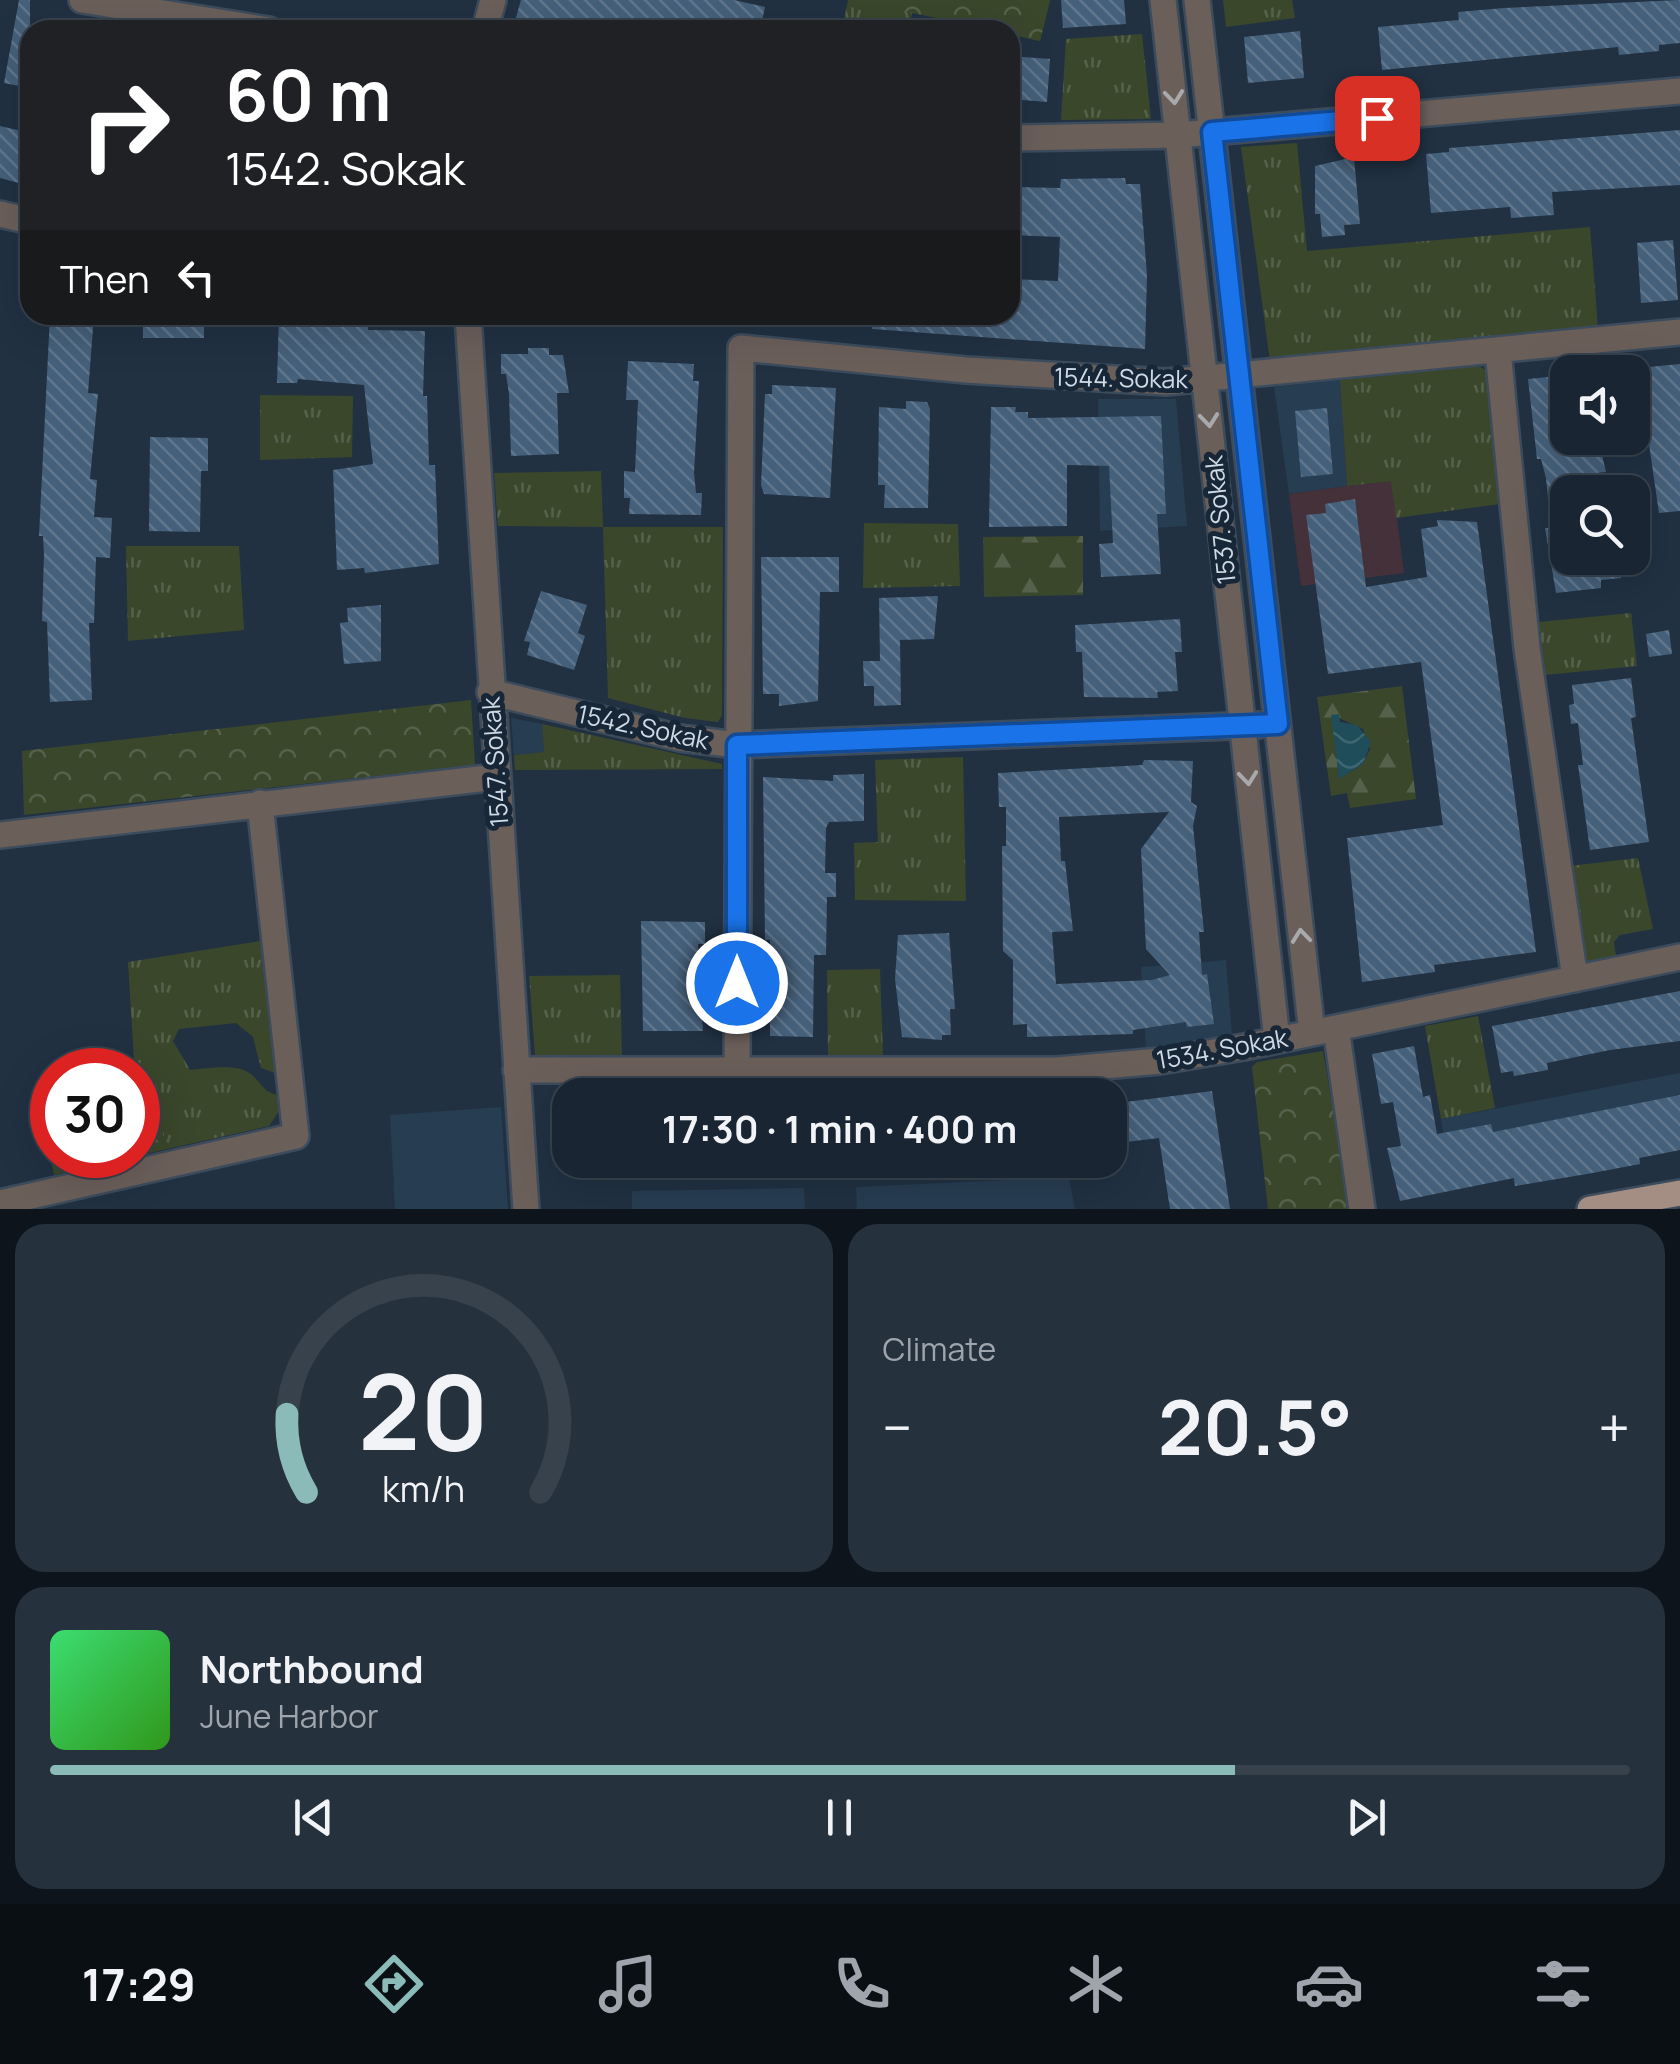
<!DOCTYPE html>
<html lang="en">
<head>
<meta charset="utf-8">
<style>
	body { margin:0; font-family:Manrope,sans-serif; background:#26313e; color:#f1f3f6; height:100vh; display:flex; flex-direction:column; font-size:38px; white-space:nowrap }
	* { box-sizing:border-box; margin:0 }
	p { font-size:32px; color:#9fa5ac }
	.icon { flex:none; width:55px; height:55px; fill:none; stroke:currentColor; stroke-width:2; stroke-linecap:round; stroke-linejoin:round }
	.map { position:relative; height:1209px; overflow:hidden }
	.side { display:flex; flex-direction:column; gap:15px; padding:15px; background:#0e141c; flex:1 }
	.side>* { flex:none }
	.banner { position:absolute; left:20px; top:20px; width:1000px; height:305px; border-radius:30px; box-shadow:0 10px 40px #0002,0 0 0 2px #37424d; background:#202124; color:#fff; overflow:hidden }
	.buttons { position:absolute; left:1550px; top:355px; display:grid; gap:20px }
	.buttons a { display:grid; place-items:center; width:100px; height:100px; border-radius:20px; background:#192532; box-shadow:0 10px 40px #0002,0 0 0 2px #37424d; font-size:50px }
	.speed { position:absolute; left:30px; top:1048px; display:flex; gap:20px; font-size:50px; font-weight:700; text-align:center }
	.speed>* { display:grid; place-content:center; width:130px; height:130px; border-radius:50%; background:#192532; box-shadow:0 10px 40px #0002,0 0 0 2px #37424d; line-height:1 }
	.speed .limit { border:15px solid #d22; background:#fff; color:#111 }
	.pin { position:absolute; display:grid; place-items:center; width:85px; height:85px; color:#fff; margin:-42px; border-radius:20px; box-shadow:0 5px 15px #0006 }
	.me { position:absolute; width:110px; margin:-55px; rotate:0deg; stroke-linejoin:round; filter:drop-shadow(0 0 8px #0008) }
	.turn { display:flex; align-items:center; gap:35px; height:210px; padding:0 40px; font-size:45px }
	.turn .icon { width:130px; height:130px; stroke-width:2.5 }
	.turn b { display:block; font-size:70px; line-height:85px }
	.then { display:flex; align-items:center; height:95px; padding:0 40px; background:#0003; gap:20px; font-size:38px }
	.big { font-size:75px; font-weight:700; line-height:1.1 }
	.side .card { flex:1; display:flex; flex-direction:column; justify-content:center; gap:15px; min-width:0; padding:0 35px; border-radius:30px; background:#26313e }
	.side .dial { align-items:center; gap:0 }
	.dial svg { height:260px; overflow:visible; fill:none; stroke:#37424d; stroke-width:7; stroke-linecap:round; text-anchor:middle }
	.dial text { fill:#f1f3f6; stroke:none }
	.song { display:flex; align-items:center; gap:30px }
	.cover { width:120px; height:120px; border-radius:15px; background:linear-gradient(135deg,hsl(140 70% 55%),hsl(110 70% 35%)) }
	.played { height:10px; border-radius:5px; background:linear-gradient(90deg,#8bbbb9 75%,#37424d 75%) }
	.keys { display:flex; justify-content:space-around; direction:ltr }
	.heat { display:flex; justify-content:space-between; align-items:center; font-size:55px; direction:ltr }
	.side .tiles { flex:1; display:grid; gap:15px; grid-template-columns:1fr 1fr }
	.card:last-child { grid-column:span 2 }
	.trip { position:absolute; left:552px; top:1078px; width:575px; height:100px; border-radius:30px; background:#192532; box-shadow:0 10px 40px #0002,0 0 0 2px #37424d; font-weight:700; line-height:100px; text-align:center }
	.tabs { display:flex; height:160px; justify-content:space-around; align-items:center; background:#0a0f14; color:#9fa5ac }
	.tabs .icon { width:70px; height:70px }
	.tabs .current { color:#8bbbb9 }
	.tabs b { font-size:45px; color:#f1f3f6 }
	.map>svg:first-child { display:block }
	.built { fill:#273d52 }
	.medical { fill:#44313a }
	.grass { fill:url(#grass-tufts) }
	.forest { fill:url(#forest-firs); fill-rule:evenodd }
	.park { fill:url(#park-crowns) }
	.water { fill:url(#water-waves) }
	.building { fill:url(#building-back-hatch); fill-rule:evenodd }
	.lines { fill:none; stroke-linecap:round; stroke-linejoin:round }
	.minor-casing { stroke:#3d4c5c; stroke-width:30 }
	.major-casing { stroke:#3d4c5c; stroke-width:30 }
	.minor { stroke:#6b5f5a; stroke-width:25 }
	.major { stroke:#a48e84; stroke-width:25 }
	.oneway { stroke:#a8a9ad }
	.route-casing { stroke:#114b97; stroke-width:25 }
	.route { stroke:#1a73e8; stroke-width:18 }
	.labels { text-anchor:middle; stroke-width:10; stroke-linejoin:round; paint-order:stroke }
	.street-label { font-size:25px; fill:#d0dae5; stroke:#172737 }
</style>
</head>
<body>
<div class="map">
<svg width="1680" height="1209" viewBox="0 0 1680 1209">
	<defs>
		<pattern id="grass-tufts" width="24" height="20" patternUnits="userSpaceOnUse" patternTransform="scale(2.5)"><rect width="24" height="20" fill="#3a472b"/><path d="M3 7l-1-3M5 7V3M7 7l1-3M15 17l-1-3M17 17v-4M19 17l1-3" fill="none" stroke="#55614a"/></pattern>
		<pattern id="forest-firs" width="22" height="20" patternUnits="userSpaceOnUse" patternTransform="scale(2.5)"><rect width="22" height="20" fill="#3a472b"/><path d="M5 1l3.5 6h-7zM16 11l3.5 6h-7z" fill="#55614a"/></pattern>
		<pattern id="park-crowns" width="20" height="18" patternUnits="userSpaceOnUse" patternTransform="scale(2.5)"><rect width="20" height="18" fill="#3a472b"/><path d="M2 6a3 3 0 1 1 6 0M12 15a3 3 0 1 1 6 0" fill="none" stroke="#55614a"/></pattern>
		<pattern id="water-waves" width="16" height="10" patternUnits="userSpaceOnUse" patternTransform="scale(2.5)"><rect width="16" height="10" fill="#1f4d59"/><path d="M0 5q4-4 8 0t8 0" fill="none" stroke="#3e6671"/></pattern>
		<pattern id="building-back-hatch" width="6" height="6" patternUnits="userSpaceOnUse" patternTransform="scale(2.5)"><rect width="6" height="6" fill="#45607a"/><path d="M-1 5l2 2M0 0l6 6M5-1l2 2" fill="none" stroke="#5f768d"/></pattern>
	</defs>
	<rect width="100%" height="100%" fill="#213142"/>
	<path class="built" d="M1340 380 1347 486 1289 494 1274 387Z
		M1098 399H1176L1187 526 1100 531Z
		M511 718 542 724 544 752 514 755Z
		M1226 960 1232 1035 1146 1048 1141 967Z
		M1680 1073V1150L1640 1158V1164L1515 1186 1513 1178 1453 1189 1441 1119Z
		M501 1107 508 1209H395L390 1115Z
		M1069 1177 1075 1209H857L856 1187Z
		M804 1188 805 1209H632V1191Z"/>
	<path class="medical" d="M1392 480 1404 573 1301 586 1289 494Z"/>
	<path class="grass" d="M848 0H1050L1040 41 1010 34V30L912 13 908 30H842Z
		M1223 0H1292L1295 18 1226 27Z
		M1142 34 1151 119 1061 120 1066 39Z
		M1297 143 1307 251 1590 227 1598 328 1270 361 1241 147Z
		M1479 366 1488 372 1500 504 1396 518 1391 481 1347 486 1340 380Z
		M260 395 353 396 352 457 260 460Z
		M601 471 603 527H723L722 715 718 722 685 718 608 698 603 527 498 526 494 473Z
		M864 523 958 524 960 586 863 588Z
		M126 546H239L244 630 128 641Z
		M1631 613 1637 666 1545 675 1539 622Z
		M542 724 722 764V769L515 770 514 755 544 752Z
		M963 757 966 901 855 900 854 843 878 842 875 760Z
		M1638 858 1653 929 1620 935 1614 942 1616 956 1585 962 1570 866Z
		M260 941 275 1073 261 1068 253 1037 236 1023 179 1029 173 1041 190 1070C208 1069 239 1062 253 1076 263 1085 263 1091 277 1095L279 1111 269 1126 167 1149 161 1128 138 1124 128 962Z
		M880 969 883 1056H828L827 970Z
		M620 975 622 1055H535L529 976Z
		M1478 1016 1495 1108 1441 1119 1425 1026Z"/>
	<path class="forest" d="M1083 536V595L984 597 983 537Z
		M1402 686 1416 799 1350 808 1347 793 1331 796 1317 697ZM1332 715 1363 729 1370 749 1363 764 1339 779Z
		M39 1098 52 1102V1155H138V1124L161 1128 167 1149 54 1175Z"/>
	<path class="park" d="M854 0H1050L1040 41 1010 34V30H991Z
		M471 700 475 765 24 815 22 751Z
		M1323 1051 1350 1209H1268L1252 1067 1257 1062Z"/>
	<path class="water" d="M1339 714 1340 722 1357 725 1371 742 1363 764 1339 779 1331 715Z"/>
	<path class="building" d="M19 0H30V88L4 83Z
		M521 0H734L765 7 760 30H559L515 21Z
		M1061 0H1124L1126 24 1063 28Z
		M1680 0V43L1659 45V51L1619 55 1618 47 1382 70 1378 27 1459 20 1458 12 1504 8Z
		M1300 31 1304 78 1248 83 1244 37Z
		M1010 56 1050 59 1047 102 1010 99Z
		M0 126 30 133V186L0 178Z
		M1680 130V185L1552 192 1554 215 1511 218 1510 207 1431 213 1426 154 1449 152V148Z
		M1354 157 1360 224 1344 225 1345 235 1322 237 1320 214H1315V166Z
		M1125 178 1126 184H1140L1147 276 1145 349 872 329 873 315H1010V279L1058 281 1060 237 1010 235V187L1060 188 1061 179Z
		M1673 240 1678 300 1641 303 1637 243Z
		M50 315H94L88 393 98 394 90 479 97 480 94 517 112 518 110 558 96 557 94 623H89L92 700 50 702 47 622 42 621 44 554 43 536H39Z
		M143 315H204V338H143Z
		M279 315 368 318V330L425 331 423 396H427L429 465H435L439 564 365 573 364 568 337 570 333 470 373 464 364 385 298 379 297 383H277Z
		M528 348H549V355H563L569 393H557L559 454 511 456 509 394 506 374H501V354H528Z
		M628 361 694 364 693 381H699L694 473 696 493H702L701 515 629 514 630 498H624V471L635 472 638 400H626Z
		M1680 364V511L1659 513 1638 368Z
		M1568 375V438H1598L1606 472 1568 476V558H1619L1621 578 1601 580V588L1556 593 1545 528H1551L1546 478 1541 459H1537L1528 379Z
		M772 385 836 388 830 498 764 494 761 485 765 394H772Z
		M906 401 927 402 930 409 928 508H884L885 485H878L879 407 906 409Z
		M991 407H1016L1015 412H1028V418L1161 416 1166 514H1157L1161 574 1101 577 1099 544 1113 543 1109 466 1067 465V526L989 527Z
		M1327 408 1333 474 1301 477 1295 411Z
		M150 437 208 438V471H201L200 532 149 531Z
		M1355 499 1366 587 1427 577 1421 529 1438 526 1437 520 1477 522 1536 952 1434 965 1435 972 1362 982 1347 838 1443 825 1421 662 1328 674 1306 515 1326 513 1325 504Z
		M761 557H839V592H820L818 701 779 706V694H763Z
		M541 591 587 605 578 633 585 636 574 670 527 655 530 642 524 641Z
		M938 596 934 639 900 640 901 705 874 706V686H864L863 661H880L879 598Z
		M381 605V661L344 664 340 623 348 622 347 608Z
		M1180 619 1182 652H1175L1178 691 1157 692 1158 698 1084 697 1082 652H1076L1075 625Z
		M1669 630 1672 654 1649 657 1646 634Z
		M1631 678 1636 717 1631 718 1649 842 1590 850 1578 765H1583L1578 723 1571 724 1569 705 1574 704 1572 685Z
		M1144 760 1193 761 1191 802 1197 806 1193 826 1204 932H1199L1202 975 1207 974 1214 1024 1187 1027 1186 1022 1133 1030V1034L1027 1037V1024L1013 1025V960L1003 951 1002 846H1006V807H999L998 773 1142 765ZM1169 812 1141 849 1146 949 1170 975 1152 980 1056 984 1052 932 1073 931 1065 861H1061L1059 817Z
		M864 774V821L829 822 826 828 825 873H836V897H827L826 955H814L813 1037 770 1036V1011H777L778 955H770V940H765L763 777 833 781V775Z
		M641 921 705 922V944H698L703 1031H643Z
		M949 933 955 1009H950L951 1035H942V1040L902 1037 895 979 898 935Z
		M1680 991V1041L1610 1050 1547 1063 1548 1070 1514 1076 1513 1071 1501 1073 1492 1026Z
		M1414 1046 1423 1097 1430 1095 1437 1134 1491 1124 1493 1132 1680 1095V1150L1639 1158 1640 1164 1587 1174 1515 1186 1514 1178 1400 1201 1387 1148 1401 1146 1393 1102 1381 1104 1372 1054Z
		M1212 1091 1230 1209H1170L1159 1138 1110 1144V1104Z"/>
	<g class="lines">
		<g class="minor-casing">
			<path id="minor" d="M82 0 269 30
				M1163 0 1277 1040
				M1197 0 1312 1033
				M485 30 493 0
				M1010 138 1178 135 1680 91
				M0 214 30 221
				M468 315 526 1209
				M1498 351 1527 648 1575 979
				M490 692 680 738 737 745 1258 725
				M0 835 496 777
				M1336 1028 1362 1209
				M516 1070H1057L1160 1061 1244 1047 1680 957
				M737 1070 741 348 966 370 1166 382 1680 332
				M0 1203 296 1136 260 803"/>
		</g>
		<g class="major-casing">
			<path id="major" d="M1590 1209 1680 1193"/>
		</g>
		<use href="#minor" class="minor"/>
		<use href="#major" class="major"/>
	</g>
	<defs><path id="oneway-chevron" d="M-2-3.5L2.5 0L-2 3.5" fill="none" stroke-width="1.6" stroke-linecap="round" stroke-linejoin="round" transform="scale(2.5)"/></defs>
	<g class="oneway">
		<use href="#oneway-chevron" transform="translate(1174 97) rotate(84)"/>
		<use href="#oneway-chevron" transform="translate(1209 420) rotate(84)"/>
		<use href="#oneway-chevron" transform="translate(1248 778) rotate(84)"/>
		<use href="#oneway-chevron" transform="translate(1301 936) rotate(-96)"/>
	</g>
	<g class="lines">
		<g class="route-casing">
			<path id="route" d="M737 983V745L1278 724 1212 132 1377 118"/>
		</g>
		<use href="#route" class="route"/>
	</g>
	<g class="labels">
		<g class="street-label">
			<text transform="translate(1121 378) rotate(1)" y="9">1544. Sokak</text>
			<text transform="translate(1220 520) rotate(-96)" y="9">1537. Sokak</text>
			<text transform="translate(643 727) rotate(12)" y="9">1542. Sokak</text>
			<text transform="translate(495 762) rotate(-94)" y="9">1547. Sokak</text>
			<text transform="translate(1222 1049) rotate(-10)" y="9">1534. Sokak</text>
		</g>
	</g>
</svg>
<div class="buttons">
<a><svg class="icon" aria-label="sound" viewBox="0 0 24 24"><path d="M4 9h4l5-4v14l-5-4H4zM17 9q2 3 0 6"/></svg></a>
<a><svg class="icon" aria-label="search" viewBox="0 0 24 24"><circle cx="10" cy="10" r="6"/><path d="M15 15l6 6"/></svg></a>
</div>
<div class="speed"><div class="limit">30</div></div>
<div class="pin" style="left:1377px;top:118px;background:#d93025"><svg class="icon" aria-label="arrive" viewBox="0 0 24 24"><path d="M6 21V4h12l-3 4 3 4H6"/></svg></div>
<svg class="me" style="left:737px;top:983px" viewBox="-20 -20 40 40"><circle r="17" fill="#1a73e8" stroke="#fff" stroke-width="3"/><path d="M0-11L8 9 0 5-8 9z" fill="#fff"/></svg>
<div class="trip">17:30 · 1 min · 400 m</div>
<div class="banner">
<div class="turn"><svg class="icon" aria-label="right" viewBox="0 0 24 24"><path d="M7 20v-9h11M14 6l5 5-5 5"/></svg><div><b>60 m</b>1542. Sokak</div></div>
<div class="then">Then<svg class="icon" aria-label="left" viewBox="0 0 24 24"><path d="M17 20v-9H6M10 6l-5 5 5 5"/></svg></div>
</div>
</div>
<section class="side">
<div class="tiles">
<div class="card dial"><svg viewBox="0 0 100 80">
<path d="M14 69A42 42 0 1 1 86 69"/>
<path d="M14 69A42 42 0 0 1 8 45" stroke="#8bbbb9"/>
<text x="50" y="56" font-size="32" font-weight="700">20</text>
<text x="50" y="72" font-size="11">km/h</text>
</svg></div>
<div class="card"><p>Climate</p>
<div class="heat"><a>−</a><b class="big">20.5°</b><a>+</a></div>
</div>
<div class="card">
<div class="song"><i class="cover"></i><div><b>Northbound</b><p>June Harbor</p></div></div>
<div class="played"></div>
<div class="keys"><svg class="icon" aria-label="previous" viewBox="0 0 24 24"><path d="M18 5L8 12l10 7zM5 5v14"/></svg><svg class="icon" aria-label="pause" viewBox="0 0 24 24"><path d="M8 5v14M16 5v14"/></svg><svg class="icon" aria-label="next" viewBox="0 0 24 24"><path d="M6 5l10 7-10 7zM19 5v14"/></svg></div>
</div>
</div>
</section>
<nav class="tabs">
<b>17:29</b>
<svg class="icon current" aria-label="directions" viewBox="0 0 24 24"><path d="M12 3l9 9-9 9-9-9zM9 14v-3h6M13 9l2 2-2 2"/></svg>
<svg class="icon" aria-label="music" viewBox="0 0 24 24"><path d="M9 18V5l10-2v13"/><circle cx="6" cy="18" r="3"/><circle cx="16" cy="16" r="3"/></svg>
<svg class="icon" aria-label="phone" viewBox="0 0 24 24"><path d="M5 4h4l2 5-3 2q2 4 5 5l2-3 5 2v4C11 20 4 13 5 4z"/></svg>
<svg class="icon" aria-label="climate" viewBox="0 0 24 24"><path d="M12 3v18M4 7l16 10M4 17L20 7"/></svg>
<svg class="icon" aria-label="car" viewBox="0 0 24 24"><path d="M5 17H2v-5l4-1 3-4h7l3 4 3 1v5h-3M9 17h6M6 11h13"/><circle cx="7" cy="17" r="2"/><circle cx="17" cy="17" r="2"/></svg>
<svg class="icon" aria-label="filters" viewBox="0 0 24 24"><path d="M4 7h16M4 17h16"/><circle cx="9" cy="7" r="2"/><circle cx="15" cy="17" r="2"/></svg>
</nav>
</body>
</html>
